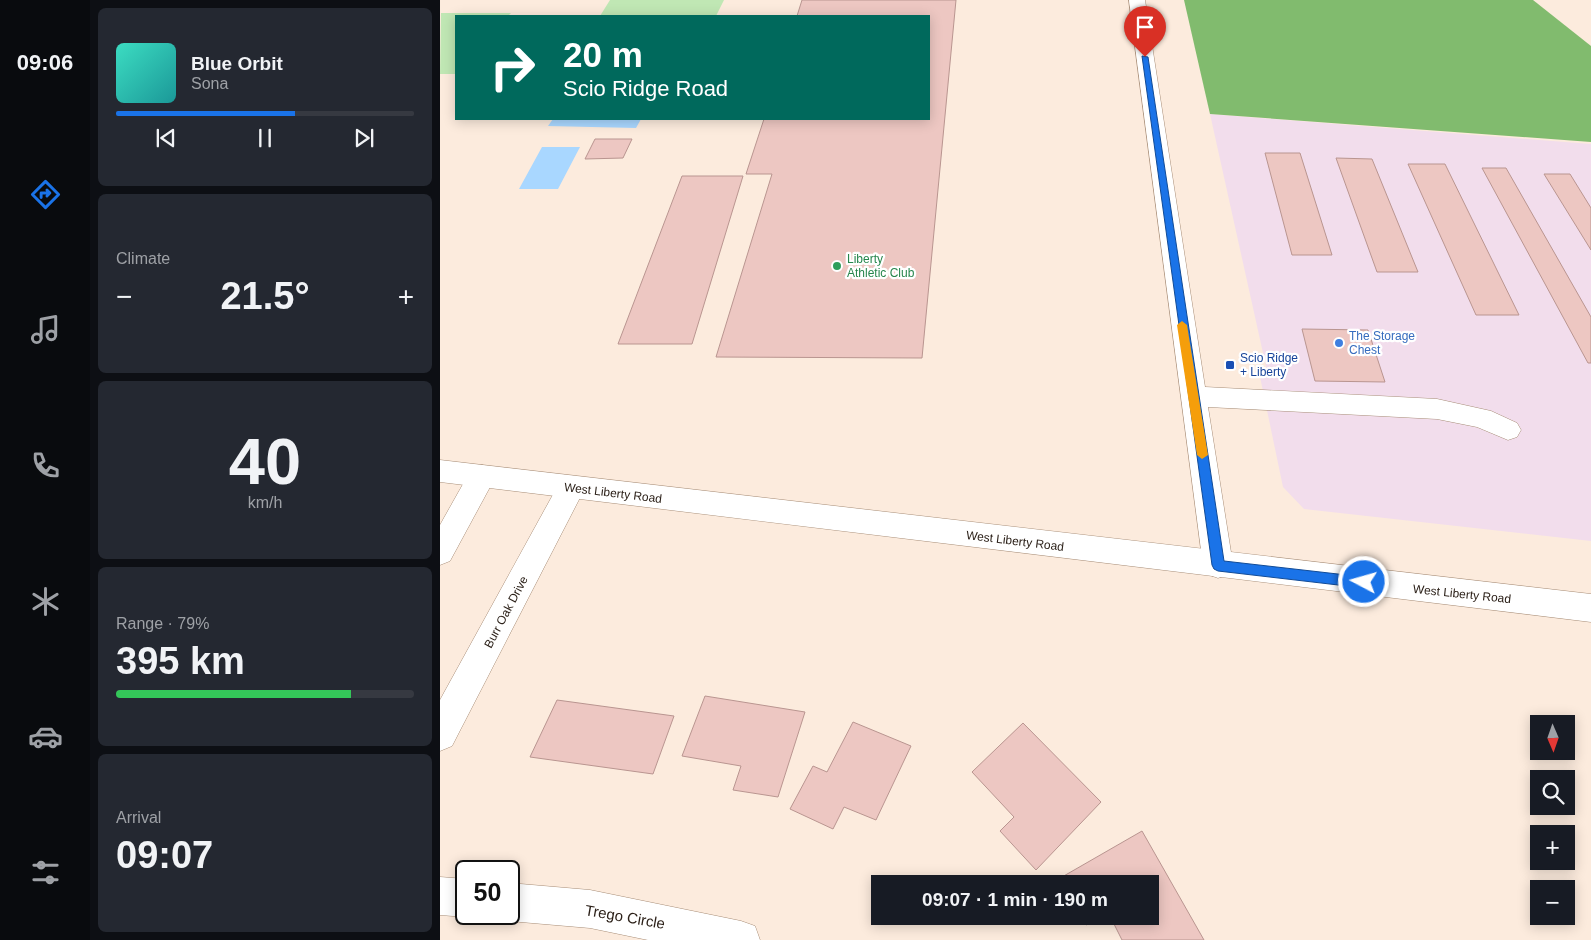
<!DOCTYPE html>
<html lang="en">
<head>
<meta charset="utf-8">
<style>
	body { margin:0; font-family:Arial,sans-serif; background:#242831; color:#f1f3f6; height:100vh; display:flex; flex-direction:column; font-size:19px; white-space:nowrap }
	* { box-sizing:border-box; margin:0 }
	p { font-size:16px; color:#9ea1a6 }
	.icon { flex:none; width:28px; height:28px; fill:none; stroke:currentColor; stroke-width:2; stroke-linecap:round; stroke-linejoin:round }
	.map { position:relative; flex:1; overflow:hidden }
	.details { display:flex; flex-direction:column; gap:8px; padding:8px; background:#0d0f14; width:350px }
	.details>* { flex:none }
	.hud { position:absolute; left:15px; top:15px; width:475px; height:105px; border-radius:0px; box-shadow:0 2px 12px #0003; background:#00695c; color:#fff; overflow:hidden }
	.needle { width:32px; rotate:178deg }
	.controls { position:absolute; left:1090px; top:715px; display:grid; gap:10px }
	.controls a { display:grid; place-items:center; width:45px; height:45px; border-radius:0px; background:#171b24; box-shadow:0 2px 12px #0003; font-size:25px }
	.speed { position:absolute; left:15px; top:860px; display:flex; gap:10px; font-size:25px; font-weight:700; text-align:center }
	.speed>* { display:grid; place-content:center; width:65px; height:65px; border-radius:50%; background:#171b24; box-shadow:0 2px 12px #0003; line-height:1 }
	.speed .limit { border:2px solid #111; border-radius:8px; background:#fff; color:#111 }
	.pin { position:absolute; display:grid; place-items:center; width:42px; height:42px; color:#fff; margin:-51px -21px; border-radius:50% 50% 50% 0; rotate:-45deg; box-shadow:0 0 5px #0007 }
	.pin .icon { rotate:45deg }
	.me { position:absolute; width:55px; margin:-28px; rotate:276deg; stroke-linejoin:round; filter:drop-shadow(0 0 4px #0008) }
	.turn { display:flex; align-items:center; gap:18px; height:105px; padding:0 25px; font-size:22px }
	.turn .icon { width:65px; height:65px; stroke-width:2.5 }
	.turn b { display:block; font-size:35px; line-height:42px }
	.big { font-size:38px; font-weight:600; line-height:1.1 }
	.details .widget { flex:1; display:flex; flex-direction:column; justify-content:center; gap:8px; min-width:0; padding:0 18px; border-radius:8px; background:#242831 }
	.details .dial { align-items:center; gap:0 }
	.dial b { font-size:65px; line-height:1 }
	.song { display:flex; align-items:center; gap:15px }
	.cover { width:60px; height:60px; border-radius:8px; background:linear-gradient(135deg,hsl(170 70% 55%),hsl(180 70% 35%)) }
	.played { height:5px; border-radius:2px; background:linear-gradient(90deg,#1a73e8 60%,#363941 60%) }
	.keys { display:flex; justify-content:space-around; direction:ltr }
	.heat { display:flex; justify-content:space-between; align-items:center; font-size:28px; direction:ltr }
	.charge { height:8px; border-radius:4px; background:linear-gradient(90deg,#34c759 79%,#363941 0) }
	.trip { position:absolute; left:431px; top:875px; width:288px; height:50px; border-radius:0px; background:#171b24; box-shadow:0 2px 12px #0003; font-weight:600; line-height:50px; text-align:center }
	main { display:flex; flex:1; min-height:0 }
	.tabs { display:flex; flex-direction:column; width:90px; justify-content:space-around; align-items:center; background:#090b0e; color:#9ea1a6 }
	.tabs .icon { width:35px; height:35px }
	.tabs .on { color:#1a73e8 }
	.tabs b { font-size:22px; color:#f1f3f6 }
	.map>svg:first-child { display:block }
	.industrial { fill:#f2ddec }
	.green { fill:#c0e7b4 }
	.forest { fill:#81bb6e }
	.water { fill:#a9d7ff }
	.building { fill:#edc7c2; stroke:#b99590 }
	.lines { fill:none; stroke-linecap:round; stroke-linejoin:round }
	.minor-casing { stroke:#a88e78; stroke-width:1 }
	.major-casing { stroke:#a88e78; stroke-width:1 }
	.minor { fill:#fff; fill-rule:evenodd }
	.major { fill:#fff; fill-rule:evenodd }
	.route { fill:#1a73e8; stroke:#114b97 }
	.slow { fill:#f59e0b }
	.leisure-dot { fill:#2e9e5b; stroke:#fff; stroke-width:2 }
	.shop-dot { fill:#3f7fe0; stroke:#fff; stroke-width:2 }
	.transit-dot { fill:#1a4fb4; stroke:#fff; stroke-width:2 }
	.labels { text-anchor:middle; stroke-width:4.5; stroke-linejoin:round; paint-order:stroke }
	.leisure-label { font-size:12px; fill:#27864d; stroke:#fff; text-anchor:start }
	.shop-label { font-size:12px; fill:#366cbe; stroke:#fff; text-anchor:start }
	.transit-label { font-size:12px; fill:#164399; stroke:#fff; text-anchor:start }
	.street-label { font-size:12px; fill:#2c2119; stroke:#fff }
	.near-street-label { font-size:15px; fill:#2c2119; stroke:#fff }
</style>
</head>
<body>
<main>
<nav class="tabs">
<b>09:06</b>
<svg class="icon on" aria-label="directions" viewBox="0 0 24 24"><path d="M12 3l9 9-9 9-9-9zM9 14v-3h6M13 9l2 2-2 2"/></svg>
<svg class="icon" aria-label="music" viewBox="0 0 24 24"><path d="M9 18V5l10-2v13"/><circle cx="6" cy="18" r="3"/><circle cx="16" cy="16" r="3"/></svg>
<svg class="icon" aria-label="phone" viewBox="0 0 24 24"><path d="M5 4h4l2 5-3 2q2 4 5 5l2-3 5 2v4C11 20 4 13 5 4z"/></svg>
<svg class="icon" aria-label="climate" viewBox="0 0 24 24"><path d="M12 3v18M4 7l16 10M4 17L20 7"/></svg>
<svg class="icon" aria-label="car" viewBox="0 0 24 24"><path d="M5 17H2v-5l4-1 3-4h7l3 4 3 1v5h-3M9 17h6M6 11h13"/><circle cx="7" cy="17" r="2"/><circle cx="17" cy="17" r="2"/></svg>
<svg class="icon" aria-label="filters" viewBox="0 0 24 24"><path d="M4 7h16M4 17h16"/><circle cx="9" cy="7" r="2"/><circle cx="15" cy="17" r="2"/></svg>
</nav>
<section class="details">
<div class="widget">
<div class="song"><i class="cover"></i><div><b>Blue Orbit</b><p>Sona</p></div></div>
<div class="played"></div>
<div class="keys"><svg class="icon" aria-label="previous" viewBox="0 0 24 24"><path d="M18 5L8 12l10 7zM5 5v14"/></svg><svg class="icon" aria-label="pause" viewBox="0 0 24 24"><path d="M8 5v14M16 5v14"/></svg><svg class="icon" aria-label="next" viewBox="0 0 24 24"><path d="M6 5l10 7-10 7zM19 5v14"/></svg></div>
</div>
<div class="widget"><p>Climate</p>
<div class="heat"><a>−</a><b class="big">21.5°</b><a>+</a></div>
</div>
<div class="widget dial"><b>40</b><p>km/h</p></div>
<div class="widget"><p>Range · 79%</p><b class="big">395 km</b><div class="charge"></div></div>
<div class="widget"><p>Arrival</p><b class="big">09:07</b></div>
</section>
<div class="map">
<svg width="1151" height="940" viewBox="0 0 1151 940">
	<rect width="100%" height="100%" fill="#fcebdd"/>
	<path class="industrial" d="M770 114 1151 144V541L864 509 843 487 819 372 827 371Z"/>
	<path class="green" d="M170 0H284L276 16H160Z
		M1 13H71L68 16H16V74H0Z"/>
	<path class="forest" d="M744 0H1093L1151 46V142L770 114Z"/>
	<path class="water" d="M113 119H201L196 128 108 126Z
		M102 147H140L118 189H79Z"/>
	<path class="building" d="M362 0H516L482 358 276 357 332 174H306L324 119H489V16H357Z
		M155 139H192L183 158 145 159Z
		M825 153H860L892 255H852Z
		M896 158 932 159 978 272H937Z
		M968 164H1005L1079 315H1036Z
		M1042 168H1066L1151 317V363H1148Z
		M1104 174H1130L1151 208V250Z
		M242 176H303L252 344H178Z
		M862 329 928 330 945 382 875 381Z
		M265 696 365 712 338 797 293 790 301 766 242 756Z
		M117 700 234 716 213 774 90 757Z
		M413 722 471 746 436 820 404 807 393 829 350 809 373 766 387 772Z
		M583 723 661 802 596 870 560 831 574 817 532 772Z
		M702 831 764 940H682L670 916H710V884H626L622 877Z
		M642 916H662L646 925Z"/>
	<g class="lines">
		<g class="minor-casing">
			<path id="minor" d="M689 0H705L765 387 997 399 1051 411 1077 423 1081 430 1077 437 1068 440 1037 427 997 419 768 407 793 565 789 574 778 578 767 574 763 565Z
				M42 465 52 468 56 476 10 561 0 565V525L32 468Z
				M131 477 141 480 145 488 12 746 0 751V700L121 480Z
				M0 877 26 879V914H33L26 917 0 915Z
				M69 883 150 890 301 921 315 926 320 940H208L150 928 69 921 55 914H69Z"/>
		</g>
		<g class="major-casing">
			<path id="major" d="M0 460 1151 594V622L0 482Z"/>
		</g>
		<use href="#minor" class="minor"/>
		<use href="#major" class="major"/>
	</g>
	<path class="route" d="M702 56 708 57 784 561 924 577 928 579 930 582 928 586 924 588 778 571 774 569 772 565Z"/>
	<path class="slow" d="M742 321 747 325 768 455 762 459 757 455 737 325Z"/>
	<circle class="leisure-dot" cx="397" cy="266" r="5"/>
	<circle class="shop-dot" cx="899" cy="343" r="5"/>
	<rect class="transit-dot" x="785" y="360" width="10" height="10" rx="2.5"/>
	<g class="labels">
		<g class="leisure-label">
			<text x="407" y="263">Liberty<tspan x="407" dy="14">Athletic Club</tspan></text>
		</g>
		<g class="shop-label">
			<text x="909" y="340">The Storage<tspan x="909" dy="14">Chest</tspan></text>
		</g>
		<g class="transit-label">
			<text x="800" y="362">Scio Ridge<tspan x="800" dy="14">+ Liberty</tspan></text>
		</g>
		<g class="street-label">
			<text transform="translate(173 493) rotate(7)" y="4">West Liberty Road</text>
			<text transform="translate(575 541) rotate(7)" y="4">West Liberty Road</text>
			<text transform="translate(1022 594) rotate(6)" y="4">West Liberty Road</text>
			<text transform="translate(66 612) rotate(-62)" y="4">Burr Oak Drive</text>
		</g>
		<g class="near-street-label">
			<text transform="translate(185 917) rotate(10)" y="5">Trego Circle</text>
		</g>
	</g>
</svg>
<div class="controls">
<a><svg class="needle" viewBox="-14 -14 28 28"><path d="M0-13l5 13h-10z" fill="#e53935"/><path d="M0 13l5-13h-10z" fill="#9ea1a6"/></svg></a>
<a><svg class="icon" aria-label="search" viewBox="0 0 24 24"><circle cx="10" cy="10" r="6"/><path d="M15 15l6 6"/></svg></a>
<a>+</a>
<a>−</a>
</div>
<div class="speed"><div class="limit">50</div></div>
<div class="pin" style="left:705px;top:57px;background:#d93025"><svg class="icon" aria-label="arrive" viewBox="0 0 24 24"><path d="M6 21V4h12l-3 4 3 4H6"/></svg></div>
<svg class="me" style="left:924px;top:582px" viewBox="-20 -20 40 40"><circle r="17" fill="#1a73e8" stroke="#fff" stroke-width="3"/><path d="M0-11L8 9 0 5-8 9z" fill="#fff"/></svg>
<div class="trip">09:07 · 1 min · 190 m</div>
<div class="hud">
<div class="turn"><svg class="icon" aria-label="right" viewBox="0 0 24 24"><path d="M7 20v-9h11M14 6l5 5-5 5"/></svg><div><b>20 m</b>Scio Ridge Road</div></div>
</div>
</div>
</main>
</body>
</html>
